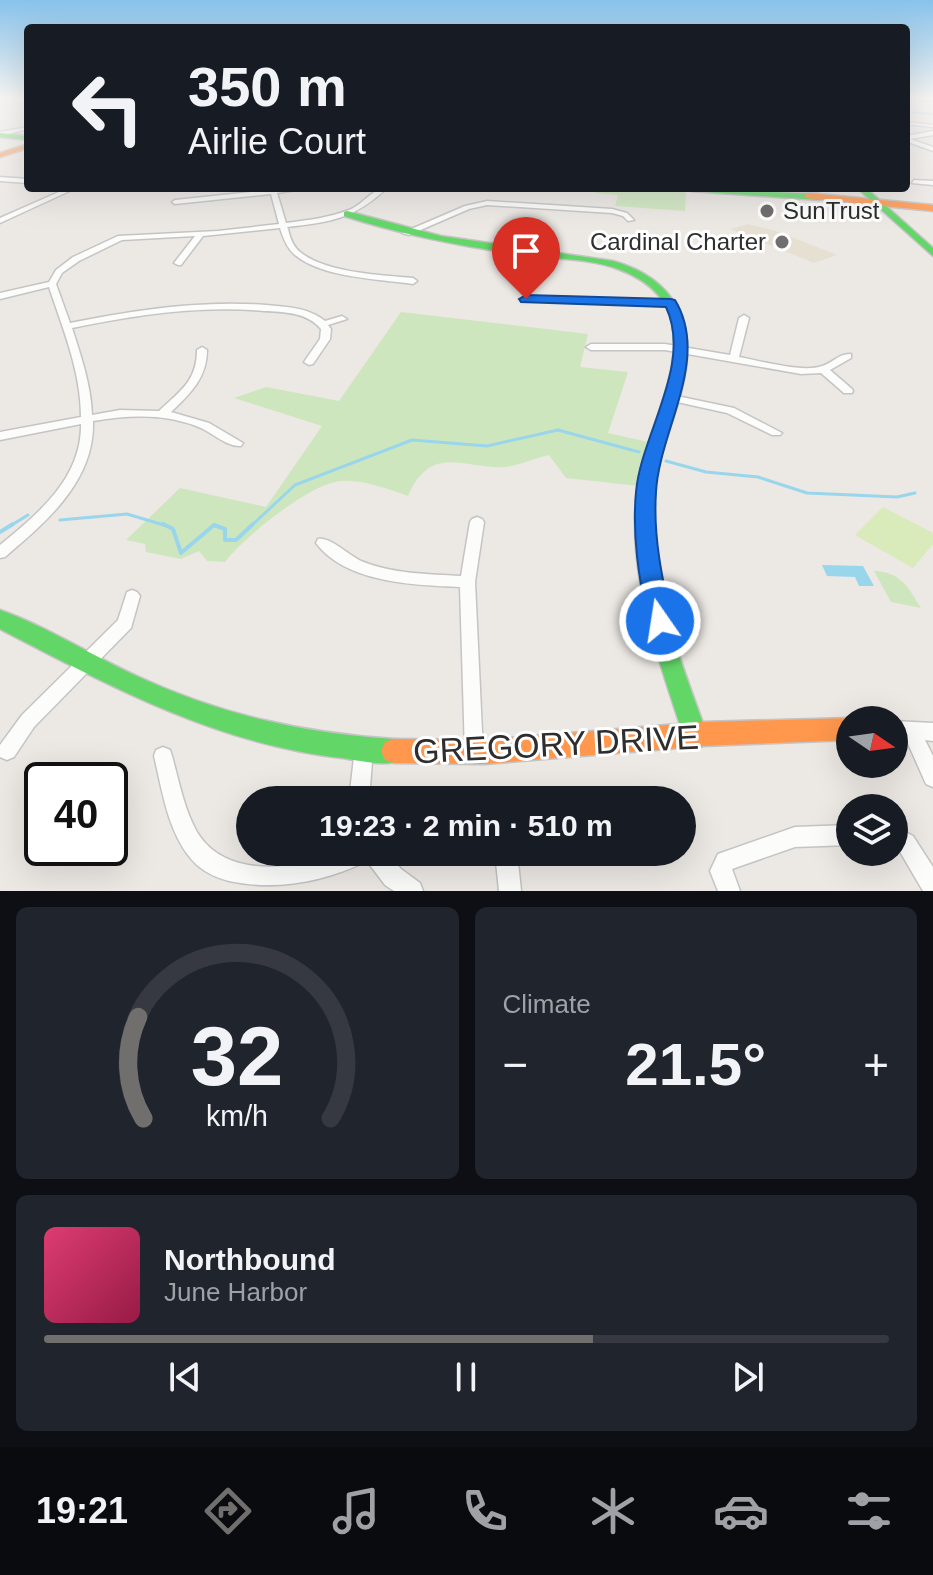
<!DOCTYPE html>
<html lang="en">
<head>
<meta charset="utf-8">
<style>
	body { margin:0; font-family:Arial,sans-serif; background:#20242c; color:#f1f3f6; height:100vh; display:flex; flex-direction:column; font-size:30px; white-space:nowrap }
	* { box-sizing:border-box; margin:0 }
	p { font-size:26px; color:#9ea1a6 }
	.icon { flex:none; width:44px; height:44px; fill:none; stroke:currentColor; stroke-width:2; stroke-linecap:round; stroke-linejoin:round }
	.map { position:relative; height:891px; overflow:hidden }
	.details { display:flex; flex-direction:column; gap:16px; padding:16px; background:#0d0f14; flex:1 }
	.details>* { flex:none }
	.banner { position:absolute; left:24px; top:24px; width:886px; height:168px; border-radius:8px; box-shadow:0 8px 32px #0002; background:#171b24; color:#f1f3f6; overflow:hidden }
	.needle { width:52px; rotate:103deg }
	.fabs { position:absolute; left:836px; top:706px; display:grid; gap:16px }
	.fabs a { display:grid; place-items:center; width:72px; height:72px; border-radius:50%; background:#171b24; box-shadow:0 8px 32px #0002; font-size:40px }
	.speed { position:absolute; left:24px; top:762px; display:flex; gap:16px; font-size:40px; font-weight:700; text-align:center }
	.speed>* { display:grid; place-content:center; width:104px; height:104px; border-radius:50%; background:#171b24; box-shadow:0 8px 32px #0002; line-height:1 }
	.speed .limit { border:4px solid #111; border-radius:12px; background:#fff; color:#111 }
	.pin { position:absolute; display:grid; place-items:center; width:68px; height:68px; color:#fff; margin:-82px -34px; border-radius:50% 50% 50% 0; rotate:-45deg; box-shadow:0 0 8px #0007 }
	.pin .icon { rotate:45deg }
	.me { position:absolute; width:88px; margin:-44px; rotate:347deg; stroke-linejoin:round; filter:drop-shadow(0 0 6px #0008) }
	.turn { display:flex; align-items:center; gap:28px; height:168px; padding:0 32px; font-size:36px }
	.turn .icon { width:104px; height:104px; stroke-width:2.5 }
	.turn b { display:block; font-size:56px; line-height:68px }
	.big { font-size:60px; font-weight:700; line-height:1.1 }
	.details .tile { flex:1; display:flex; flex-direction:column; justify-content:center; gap:12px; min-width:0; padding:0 28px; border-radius:12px; background:#20242c }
	.details .dial { align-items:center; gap:0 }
	.dial svg { height:208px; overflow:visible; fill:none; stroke:#363941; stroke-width:7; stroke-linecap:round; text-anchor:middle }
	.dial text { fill:#f1f3f6; stroke:none }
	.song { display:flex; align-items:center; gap:24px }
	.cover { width:96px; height:96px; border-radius:12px; background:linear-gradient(135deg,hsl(340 70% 55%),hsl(340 70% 35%)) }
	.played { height:8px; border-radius:4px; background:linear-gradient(90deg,#706f6e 65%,#363941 65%) }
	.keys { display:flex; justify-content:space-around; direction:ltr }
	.heat { display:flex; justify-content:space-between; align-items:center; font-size:44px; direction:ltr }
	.details .tiles { flex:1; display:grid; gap:16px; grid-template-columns:1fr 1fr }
	.tile:last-child { grid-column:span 2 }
	.trip { position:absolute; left:236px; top:786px; width:460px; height:80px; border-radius:40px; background:#171b24; box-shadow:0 8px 32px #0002; font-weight:700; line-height:80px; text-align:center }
	.tabs { display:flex; height:128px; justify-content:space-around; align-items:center; background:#090b0e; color:#9ea1a6 }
	.tabs .icon { width:56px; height:56px }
	.tabs .current { color:#706f6e }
	.tabs b { font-size:36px; color:#f1f3f6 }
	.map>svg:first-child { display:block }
	.education { fill:#e6e0d3 }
	.green { fill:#cee6be }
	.pitch { fill:#d9eabb }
	.water { fill:#99d6ec }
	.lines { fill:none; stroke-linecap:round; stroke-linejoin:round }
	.stream-far2 { stroke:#99d6ec; stroke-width:2 }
	.stream-far1 { stroke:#99d6ec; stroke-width:3 }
	.stream { stroke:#99d6ec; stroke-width:4 }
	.street-casing { stroke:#c5c4c5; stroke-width:3 }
	.fast-casing { stroke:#c5c4c5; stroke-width:3 }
	.slow-casing { stroke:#c5c4c5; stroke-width:3 }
	.street { fill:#fcfcfb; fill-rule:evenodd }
	.fast { fill:#63d668; fill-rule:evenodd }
	.slow { fill:#ff974d; fill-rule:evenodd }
	.rail { stroke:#dfdfe1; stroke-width:2 }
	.route { fill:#1a73e8; stroke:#114b97; stroke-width:2 }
	.poi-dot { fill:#706f6e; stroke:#fff; stroke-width:3 }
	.labels { text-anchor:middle; stroke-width:6; stroke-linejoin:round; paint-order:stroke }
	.far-poi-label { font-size:24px; fill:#2e2e2e; stroke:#fff; text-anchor:start }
	.near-street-label { font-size:34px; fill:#2e2e2e; stroke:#fff }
</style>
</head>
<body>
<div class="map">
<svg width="933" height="891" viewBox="0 0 933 891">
	<rect width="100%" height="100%" fill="#ece8e4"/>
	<path class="education" d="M748 224 776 231 837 255 814 263 730 229Z"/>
	<path class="green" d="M597 188 686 190 685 211 615 206 618 195 595 193Z
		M401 312 588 334 580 367 628 372 608 433 648 442 639 486 566 478 549 455C535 458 520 465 506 467 464 470 432 442 408 496 387 489 358 477 335 482 305 488 243 538 225 562L207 561 199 551 181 559 146 552 145 544 126 540 180 488 266 507 322 426 234 398 266 387 339 401Z
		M874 571C901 572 908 587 921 608L891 602Z"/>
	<path class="pitch" d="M883 507 933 533V544L913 568 855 535Z"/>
	<path class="water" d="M822 565 863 566 874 586H859L855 577 827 576Z"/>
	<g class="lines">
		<path class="stream-far2" d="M906 112 933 114
			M907 142 922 148"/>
		<path class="stream-far1" d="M666 461 706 472 758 477 807 493 897 497 915 493
			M60 520 127 514 167 526
			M10 526 28 515
			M213 526H217
			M251 526 295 485 412 440 487 446 558 430 639 452"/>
		<path class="stream" d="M163 524 173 529 181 553 214 525 225 529V540H236L253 524
			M0 532 13 524"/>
		<g class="street-casing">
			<path id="street" d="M913 99H933V101L915 100Z
				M906 122 933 125V127L906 124Z
				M28 127V129L0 136V132Z
				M933 131V135L910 139 933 147V151L906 141V136Z
				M0 177 28 179V183L0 181Z
				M914 180 933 181V185L912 183Z
				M68 188H76L0 223V218Z
				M269 188H309L277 193 286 223C308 220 328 218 349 210 363 205 372 188 387 188 354 219 331 222 287 227L288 229C290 238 293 246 300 252 326 273 381 275 413 278L417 281 413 284C379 279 323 278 295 255 287 248 283 238 280 228L203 236 181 265H178L174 263 195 236 122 240 79 261 62 273 56 284 70 323C135 310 200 300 266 305 286 307 308 307 325 321L342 316 347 319 328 325 331 329 330 339 313 364 309 365 304 362 320 339 321 329C307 312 284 312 264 311 199 305 136 315 72 328 81 356 91 385 92 415L120 410 159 411C180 391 197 381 197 350L202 347 207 350C207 378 190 394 171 412L209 423 243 443 241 446C227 447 214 434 201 428 166 413 129 415 93 421 95 481 46 522 5 557L0 558V545C38 514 82 478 81 424L0 440V432L81 417C81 372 63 329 49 287L0 299V293L49 282 56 270 73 257 118 236 218 231 279 224 271 194 175 204 172 202 175 200 270 190Z
				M487 201 612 209 627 213 634 220 628 221 623 216 612 213 487 205 469 209 409 235 402 233 465 206Z
				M542 233 549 235 533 245 526 254H520L519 252 527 241Z
				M526 296 671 300 675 303 671 306 523 301V297Z
				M744 315 749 318 739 357C761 361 802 373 822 366 833 363 839 353 851 354V358L830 370 852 389 853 391 852 393H844L821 373 801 374 665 350H591L586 347 591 344H665L730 355 739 318Z
				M672 395 734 408 782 433 780 435H772L727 413 668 400 667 398Z
				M477 517 482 519 484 522 475 582 483 753 481 759 474 762 467 759 465 753 460 587C414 585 346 583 316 543L318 539C331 537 348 555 361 561 392 574 428 574 461 576L470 522 472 519Z
				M132 590 137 592 140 596 131 628 34 727 14 757 7 760 0 757V745L22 715 118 620 127 592Z
				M894 721 933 723V741L925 740 933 756V787L926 784 906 739H894Z
				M364 740 371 743 373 749 369 800H349L355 749 357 743Z
				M163 747 170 750 172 756C179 781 184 809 197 832 220 870 269 871 308 862 318 859 327 855 337 853 352 849 371 852 386 852L401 869 420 883 423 891H394L385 885 367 861C324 882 276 891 229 881 213 877 198 869 188 855 167 827 162 789 154 756L156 750Z
				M850 825V845L795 847 732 869 740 891H718L710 871 718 854 795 827Z
				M894 826 913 836 933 867V891H923L899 850 894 848Z
				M495 852H517L521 891H499Z"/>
		</g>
		<g class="fast-casing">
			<path id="fast" d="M0 133 28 136V140L0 137Z
				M687 188 819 194 823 197 819 200 691 191Z
				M857 188H866L933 248V256Z
				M347 211 441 236 613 261C677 279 698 326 682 388 676 414 665 438 659 464 653 490 653 517 655 543 659 610 686 675 708 737L705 745 696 749 687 745 684 737C664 676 641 613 636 549 634 521 635 491 642 464 660 397 716 305 618 269 588 258 553 259 522 255 461 246 402 235 344 216V212Z
				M0 610C46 626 94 657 139 677 221 715 304 733 394 739L403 742 407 751 403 760C385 767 361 761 342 758 217 744 110 686 0 629Z"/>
		</g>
		<g class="slow-casing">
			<path id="slow" d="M28 144V148L0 157V153Z
				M808 193 933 205V211L805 198 804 196Z
				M850 718 856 720H850V740L703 746 485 764 394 763 385 760 381 751 385 742 394 739 485 740 703 722Z"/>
		</g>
		<use href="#street" class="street"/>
		<use href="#fast" class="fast"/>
		<use href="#slow" class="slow"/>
		<path class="rail" d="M0 108 28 102"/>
	</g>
	<linearGradient id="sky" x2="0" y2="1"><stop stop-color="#88c2ea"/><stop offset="0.44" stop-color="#f6f5f3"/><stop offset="1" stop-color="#f6f5f3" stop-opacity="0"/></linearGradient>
	<rect width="933" height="224" fill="url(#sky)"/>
	<path class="route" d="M526 295 671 299 675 300C711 359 659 431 656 492 653 536 662 579 672 621L668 628 660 631 651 628 648 621C639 579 632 536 636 492 641 434 693 365 666 307L521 302 519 299Z"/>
	<g class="poi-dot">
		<circle cx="767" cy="211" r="8"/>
		<circle cx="782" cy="242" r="8"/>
	</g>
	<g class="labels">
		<g class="far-poi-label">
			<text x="783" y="219">SunTrust</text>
			<text x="766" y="250" text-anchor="end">Cardinal Charter</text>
		</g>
		<g class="near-street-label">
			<text transform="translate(556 744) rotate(-3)" y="12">GREGORY DRIVE</text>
		</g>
	</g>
</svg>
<div class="fabs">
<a><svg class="needle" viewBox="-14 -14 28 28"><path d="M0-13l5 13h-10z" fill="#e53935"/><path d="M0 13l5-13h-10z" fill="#9ea1a6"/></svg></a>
<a><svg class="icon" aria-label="layers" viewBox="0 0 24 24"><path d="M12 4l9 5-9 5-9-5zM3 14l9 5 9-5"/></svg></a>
</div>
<div class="speed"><div class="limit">40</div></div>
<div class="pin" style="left:526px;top:299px;background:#d93025"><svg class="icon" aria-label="arrive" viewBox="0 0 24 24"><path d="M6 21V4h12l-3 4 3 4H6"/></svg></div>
<svg class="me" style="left:660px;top:621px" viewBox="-20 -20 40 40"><circle r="17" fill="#1a73e8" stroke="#fff" stroke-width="3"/><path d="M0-11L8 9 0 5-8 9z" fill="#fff"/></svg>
<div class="trip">19:23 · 2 min · 510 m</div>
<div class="banner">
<div class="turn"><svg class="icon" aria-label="left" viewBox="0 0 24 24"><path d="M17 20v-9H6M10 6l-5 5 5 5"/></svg><div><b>350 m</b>Airlie Court</div></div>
</div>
</div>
<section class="details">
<div class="tiles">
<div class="tile dial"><svg viewBox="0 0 100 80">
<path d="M14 69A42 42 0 1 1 86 69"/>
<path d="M14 69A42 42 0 0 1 12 30" stroke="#706f6e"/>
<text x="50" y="56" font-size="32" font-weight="700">32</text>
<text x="50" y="72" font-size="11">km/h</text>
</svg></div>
<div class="tile"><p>Climate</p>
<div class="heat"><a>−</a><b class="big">21.5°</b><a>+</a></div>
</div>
<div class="tile">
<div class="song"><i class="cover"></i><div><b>Northbound</b><p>June Harbor</p></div></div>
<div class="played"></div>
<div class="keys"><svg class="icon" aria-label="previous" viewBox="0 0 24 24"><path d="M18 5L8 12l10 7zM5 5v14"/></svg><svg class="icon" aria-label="pause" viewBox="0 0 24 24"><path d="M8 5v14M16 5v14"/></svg><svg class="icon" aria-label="next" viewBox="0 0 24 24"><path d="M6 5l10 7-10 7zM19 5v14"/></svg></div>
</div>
</div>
</section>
<nav class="tabs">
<b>19:21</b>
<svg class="icon current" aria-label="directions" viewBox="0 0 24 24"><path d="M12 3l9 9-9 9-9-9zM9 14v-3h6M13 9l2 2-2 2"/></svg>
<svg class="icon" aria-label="music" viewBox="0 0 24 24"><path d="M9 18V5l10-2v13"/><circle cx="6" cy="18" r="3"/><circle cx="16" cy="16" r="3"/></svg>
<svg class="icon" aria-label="phone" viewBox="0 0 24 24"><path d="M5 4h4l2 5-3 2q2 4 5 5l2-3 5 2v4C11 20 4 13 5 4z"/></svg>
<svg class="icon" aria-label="climate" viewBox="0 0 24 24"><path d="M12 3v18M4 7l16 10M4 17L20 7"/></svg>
<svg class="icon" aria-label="car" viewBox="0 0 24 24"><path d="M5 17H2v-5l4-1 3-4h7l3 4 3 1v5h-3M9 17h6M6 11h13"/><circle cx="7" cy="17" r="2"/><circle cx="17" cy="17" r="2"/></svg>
<svg class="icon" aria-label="filters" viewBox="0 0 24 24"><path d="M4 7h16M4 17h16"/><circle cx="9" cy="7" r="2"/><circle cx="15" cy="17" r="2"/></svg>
</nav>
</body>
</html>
